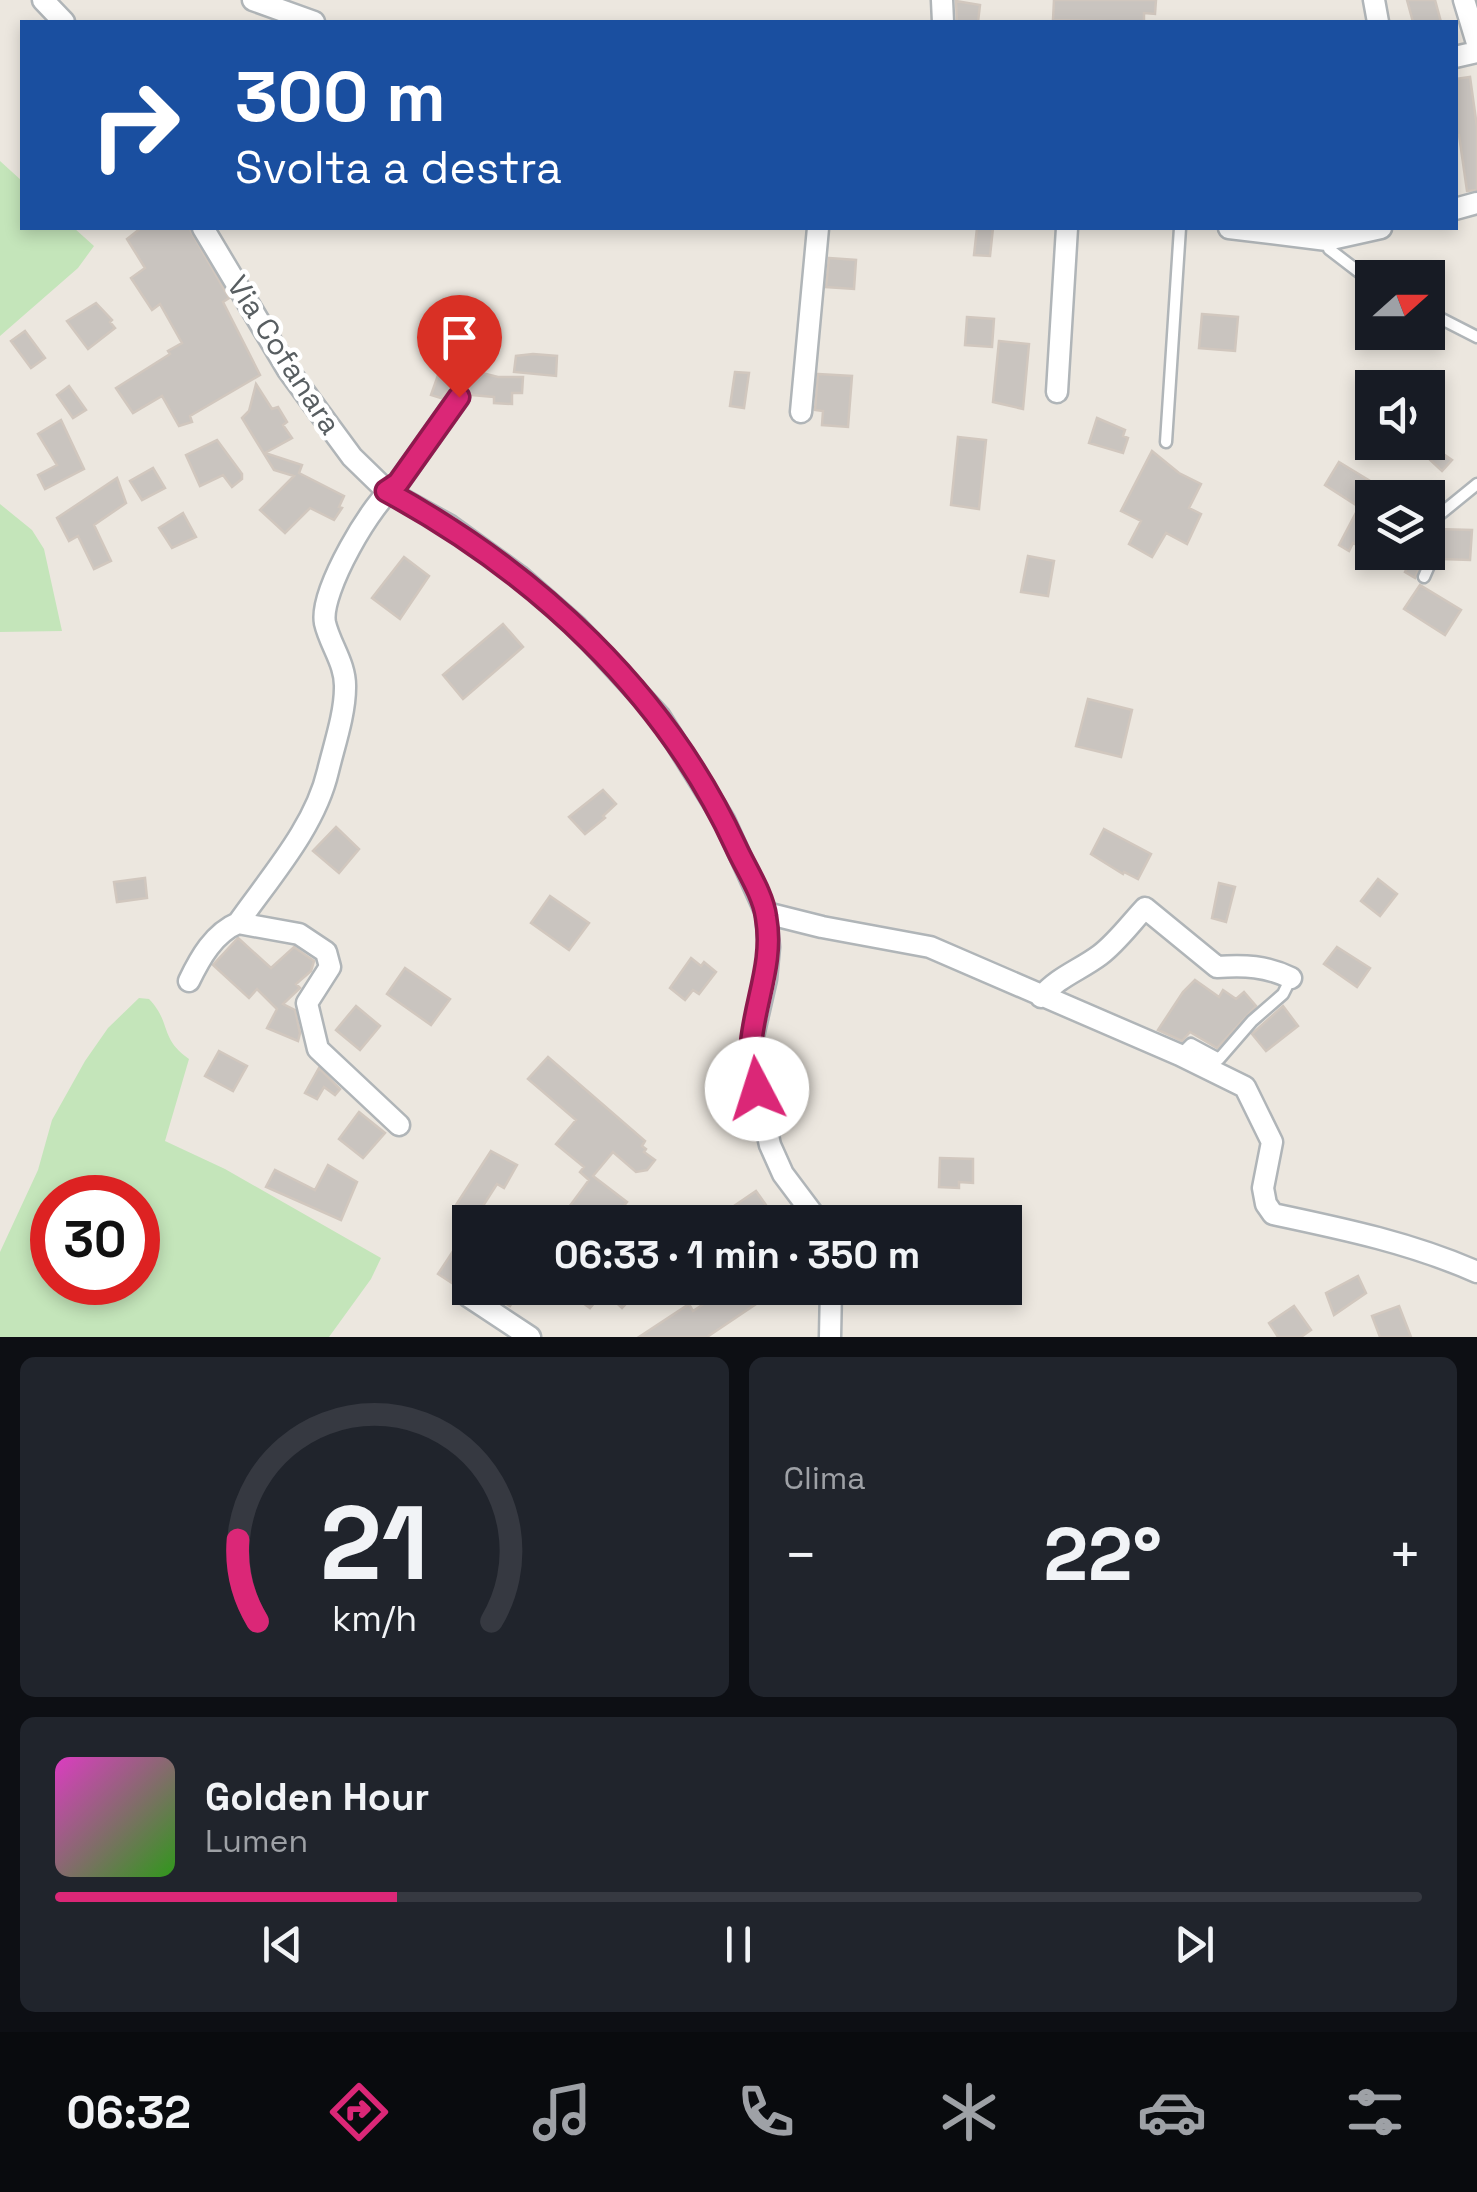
<!DOCTYPE html>
<html lang="it">
<head>
<meta charset="utf-8">
<style>
	body { margin:0; font-family:"Space Grotesk",sans-serif; background:#20242c; color:#f1f3f6; height:100vh; display:flex; flex-direction:column; font-size:38px; white-space:nowrap }
	* { box-sizing:border-box; margin:0 }
	p { font-size:32px; color:#9ea1a6 }
	.icon { flex:none; width:55px; height:55px; fill:none; stroke:currentColor; stroke-width:2; stroke-linecap:round; stroke-linejoin:round }
	.map { position:relative; height:1337px; overflow:hidden }
	.details { display:flex; flex-direction:column; gap:20px; padding:20px; background:#0d0f14; flex:1 }
	.details>* { flex:none }
	.guide { position:absolute; left:20px; top:20px; width:1438px; height:210px; border-radius:0px; box-shadow:0 5px 15px #0003; background:#1a4fa0; color:#fff; overflow:hidden }
	.needle { width:65px; rotate:69deg }
	.fabs { position:absolute; left:1355px; top:260px; display:grid; gap:20px }
	.fabs a { display:grid; place-items:center; width:90px; height:90px; border-radius:0px; background:#171b24; box-shadow:0 5px 15px #0003; font-size:50px }
	.speed { position:absolute; left:30px; top:1175px; display:flex; gap:20px; font-size:50px; font-weight:700; text-align:center }
	.speed>* { display:grid; place-content:center; width:130px; height:130px; border-radius:50%; background:#171b24; box-shadow:0 5px 15px #0003; line-height:1 }
	.speed .limit { border:15px solid #d22; background:#fff; color:#111 }
	.pin { position:absolute; display:grid; place-items:center; width:85px; height:85px; color:#fff; margin:-102px -42px; border-radius:50% 50% 50% 0; rotate:-45deg; box-shadow:0 0 10px #0007 }
	.pin .icon { rotate:45deg }
	.me { position:absolute; width:110px; margin:-55px; rotate:355deg; stroke-linejoin:round; filter:drop-shadow(0 0 8px #0008) }
	.turn { display:flex; align-items:center; gap:35px; height:210px; padding:0 50px; font-size:45px }
	.turn .icon { width:130px; height:130px; stroke-width:2.5 }
	.turn b { display:block; font-size:70px; line-height:85px }
	.big { font-size:75px; font-weight:600; line-height:1.1 }
	.details .tile { flex:1; display:flex; flex-direction:column; justify-content:center; gap:15px; min-width:0; padding:0 35px; border-radius:15px; background:#20242c }
	.details .dial { align-items:center; gap:0 }
	.dial svg { height:260px; overflow:visible; fill:none; stroke:#363941; stroke-width:7; stroke-linecap:round; text-anchor:middle }
	.dial text { fill:#f1f3f6; stroke:none }
	.song { display:flex; align-items:center; gap:30px }
	.cover { width:120px; height:120px; border-radius:15px; background:linear-gradient(135deg,hsl(310 70% 55%),hsl(110 70% 35%)) }
	.played { height:10px; border-radius:5px; background:linear-gradient(90deg,#db2777 25%,#363941 25%) }
	.keys { display:flex; justify-content:space-around; direction:ltr }
	.heat { display:flex; justify-content:space-between; align-items:center; font-size:55px; direction:ltr }
	.details .tiles { flex:1; display:grid; gap:20px; grid-template-columns:1fr 1fr }
	.tile:last-child { grid-column:span 2 }
	.trip { position:absolute; left:452px; top:1205px; width:570px; height:100px; border-radius:0px; background:#171b24; box-shadow:0 5px 15px #0003; font-weight:600; line-height:100px; text-align:center }
	.tab-bar { display:flex; height:160px; justify-content:space-around; align-items:center; background:#090b0e; color:#9ea1a6 }
	.tab-bar .icon { width:70px; height:70px }
	.tab-bar .active { color:#db2777 }
	.tab-bar b { font-size:45px; color:#f1f3f6 }
	.map>svg:first-child { display:block }
	.green { fill:#c4e5ba; fill-rule:evenodd }
	.building { fill:#c9c4bf; stroke:#d1c7be; stroke-width:2.5 }
	.lines { fill:none; stroke-linecap:round; stroke-linejoin:round }
	.service-casing { stroke:#b0b5b8; stroke-width:15 }
	.minor-casing { stroke:#b0b5b8; stroke-width:25 }
	.service { stroke:#fff; stroke-width:10 }
	.minor { stroke:#fff; stroke-width:20 }
	.route-casing { stroke:#8e194d; stroke-width:25 }
	.route { stroke:#db2777; stroke-width:18 }
	.labels { text-anchor:middle; stroke-width:9; stroke-linejoin:round; paint-order:stroke }
	.street-label { font-size:30px; fill:#585e61; stroke:#fff }
</style>
</head>
<body>
<div class="map">
<svg width="1477" height="1337" viewBox="0 0 1477 1337">
	<rect width="100%" height="100%" fill="#ece7df"/>
	<path class="green" d="M0 161 22 181V228H74L94 246 78 268 0 336Z
		M0 504 32 530 44 549 62 631 0 632Z
		M139 998 149 999C172 1023 159 1038 189 1059L165 1141 225 1169 381 1258 371 1279 329 1337H0V1252L38 1170 52 1120 85 1061 108 1028ZM52 1198H138V1282H52Z"/>
	<path class="building" d="M1054 0H1156L1155 14 1144 13V22L1053 20Z
		M1407 0H1435L1441 22H1413Z
		M956 1 980 5 978 22H957Z
		M1470 77 1477 127V190L1467 191 1459 135 1455 136V79Z
		M141 228H189L229 298 223 302 260 375 190 416 192 422 179 426 162 396 133 413 116 388 170 354 168 351 182 343 160 304 152 310 131 278 145 268 127 239Z
		M977 228H993L990 256 974 255Z
		M829 258 856 260 854 289 826 287Z
		M96 303 112 320 110 322 115 328 88 349 67 321Z
		M1202 314 1238 317 1235 351 1199 348Z
		M967 317 994 319 992 347 965 345Z
		M25 331 45 358 31 368 11 341Z
		M999 341 1029 344 1023 409 993 402Z
		M448 347 474 356 470 370 498 377H523L522 393H512V404L494 403V397L472 395 468 386 459 383 452 385 441 398 431 395Z
		M533 354 557 356 556 376 514 372 516 356Z
		M735 372 749 373 744 408 730 406Z
		M818 374 852 376 848 427 822 425 823 411 815 410Z
		M256 384 272 409 278 407 287 422 283 425 292 438 265 453 302 465 299 473 344 496 339 507 342 508 334 520 310 508 285 533 260 510 294 476 274 470 242 418 249 411Z
		M69 386 86 410 73 418 57 395Z
		M1097 418 1125 430 1123 436 1128 438 1123 453 1089 443Z
		M61 420 84 469 45 489 38 475 57 465 38 434Z
		M958 437 986 440 979 509 951 505Z
		M217 440 242 474V479L232 487 223 475 200 486 186 455Z
		M1411 442H1426L1452 460 1442 471Z
		M1152 451 1179 473 1201 484 1189 508 1201 514 1187 544 1166 533 1152 557 1129 544 1141 521 1121 511Z
		M1339 462 1398 498H1372V515L1366 522 1372 525V541L1368 551 1353 543 1349 551 1339 545 1359 507 1325 485Z
		M153 468 165 488 142 500 130 481Z
		M117 478 126 503 94 525 111 561 94 569 78 536 69 541 57 518Z
		M183 513 196 537 172 548 159 528Z
		M1436 529 1472 530 1470 560 1441 559Z
		M1378 552H1424L1425 553 1415 578 1405 572 1407 568Z
		M1028 556 1054 561 1048 596 1021 592Z
		M404 557 429 576 400 619 372 598Z
		M1420 585 1461 610 1445 635 1404 609Z
		M503 624 523 647 463 699 443 675Z
		M1088 699 1132 710 1121 757 1076 746Z
		M603 790 616 804 603 816 605 818 585 834 569 817Z
		M336 827 359 849 339 873 313 851Z
		M1104 829 1151 854 1138 879 1124 872 1123 874 1091 854Z
		M145 878 147 898 117 902 114 882Z
		M1378 879 1397 894 1380 916 1361 901Z
		M1219 883 1235 887 1226 922 1212 918Z
		M550 896 589 923 569 950 531 923Z
		M238 938 271 968 294 947 314 961 311 971 296 984 300 988 283 1004 295 1010 300 1033 298 1041 267 1028 277 1009 257 989 249 998 213 965Z
		M1337 947 1370 968 1357 987 1324 964Z
		M691 958 701 966 704 962 716 972 699 994 693 990 685 1000 670 988Z
		M405 968 450 999 431 1025 387 994Z
		M1195 980 1219 997 1223 990 1236 999 1244 992 1256 1006 1217 1048 1190 1032 1182 1041 1158 1030 1183 992Z
		M356 1006 380 1026 360 1050 336 1030Z
		M1283 1006 1298 1026 1266 1051 1252 1034Z
		M219 1051 247 1066 233 1091 205 1076Z
		M548 1057 645 1141 642 1146 646 1149 644 1152 655 1160 647 1170 636 1172 613 1152 593 1176 627 1202 611 1222H571L561 1218 589 1180 580 1172 584 1167 556 1144 576 1120 528 1079Z
		M319 1068 340 1089 335 1095 324 1087 317 1099 305 1093Z
		M359 1112 385 1133 363 1158 339 1139Z
		M491 1151 517 1165 504 1188 497 1184 481 1209 502 1222H477L454 1208Z
		M940 1158 973 1159V1183L959 1182V1188L939 1187Z
		M328 1165 357 1182 341 1220 266 1187 275 1170 315 1190Z
		M756 1191 778 1222H742L731 1208Z
		M459 1242 470 1250V1277L458 1287 438 1274Z
		M1358 1276 1366 1293 1334 1315 1326 1293Z
		M480 1288H521L510 1306Z
		M562 1288H641L622 1308 604 1291 590 1308Z
		M728 1288H778L754 1300 756 1304 707 1337H639L689 1304 693 1311Z
		M1294 1306 1311 1330 1301 1337H1278L1269 1323Z
		M1399 1306 1411 1337H1380L1372 1316Z"/>
	<g class="lines">
		<g class="service-casing">
			<path id="service" d="M1327 241 1329 249 1372 282
				M1428 312 1477 337
				M1166 442 1180 228
				M1428 524 1477 484
				M1424 577 1434 554 1428 533
				M1181 1054 1191 1044 1219 1059 1252 1021 1283 994 1291 978"/>
		</g>
		<g class="minor-casing">
			<path id="minor" d="M43 0 64 22
				M253 0 314 22
				M942 0 943 22
				M1374 0 1378 22
				M1464 0 1477 43
				M1455 57 1477 52
				M1455 209 1477 203
				M203 228 288 370 352 457 387 491 450 526 519 576 577 627 660 717 724 820 766 913 769 947 766 979 751 1045 753 1067 770 1145 783 1174 819 1222
				M1229 228 1327 240 1381 228
				M1057 392 1067 228
				M801 412 818 228
				M766 913 822 927 930 947 1180 1055 1245 1087 1272 1142 1263 1188 1266 1204 1273 1214C1344 1229 1411 1243 1477 1272
				M238 923 299 934 326 952 330 967 307 1003 318 1049 399 1125
				M189 981C200 958 214 933 238 923 271 876 315 827 328 771 334 746 345 714 345 688 346 664 330 645 325 623 319 592 373 500 398 483L459 397
				M1041 997C1058 977 1080 970 1100 955 1117 942 1130 924 1145 908L1217 967C1245 965 1266 966 1291 978
				M468 1296 530 1337
				M830 1337 831 1288"/>
		</g>
		<use href="#service" class="service"/>
		<use href="#minor" class="minor"/>
	</g>
	<g class="lines">
		<g class="route-casing">
			<path id="route" d="M459 397 398 483 386 491C535 572 665 692 736 847 746 869 763 894 766 917 774 962 755 1000 751 1044 750 1059 754 1075 757 1089"/>
		</g>
		<use href="#route" class="route"/>
	</g>
	<g class="labels">
		<g class="street-label">
			<text transform="translate(284 355) rotate(57)" y="10">Via Cofanara</text>
		</g>
	</g>
</svg>
<div class="fabs">
<a><svg class="needle" viewBox="-14 -14 28 28"><path d="M0-13l5 13h-10z" fill="#e53935"/><path d="M0 13l5-13h-10z" fill="#9ea1a6"/></svg></a>
<a><svg class="icon" aria-label="sound" viewBox="0 0 24 24"><path d="M4 9h4l5-4v14l-5-4H4zM17 9q2 3 0 6"/></svg></a>
<a><svg class="icon" aria-label="layers" viewBox="0 0 24 24"><path d="M12 4l9 5-9 5-9-5zM3 14l9 5 9-5"/></svg></a>
</div>
<div class="speed"><div class="limit">30</div></div>
<div class="pin" style="left:459px;top:397px;background:#d93025"><svg class="icon" aria-label="arrive" viewBox="0 0 24 24"><path d="M6 21V4h12l-3 4 3 4H6"/></svg></div>
<svg class="me" style="left:757px;top:1089px" viewBox="-20 -20 40 40"><circle r="19" fill="#fff"/><path d="M0-13L10 11 0 6-10 11z" fill="#db2777"/></svg>
<div class="trip">06:33 · 1 min · 350 m</div>
<div class="guide">
<div class="turn"><svg class="icon" aria-label="right" viewBox="0 0 24 24"><path d="M7 20v-9h11M14 6l5 5-5 5"/></svg><div><b>300 m</b>Svolta a destra</div></div>
</div>
</div>
<section class="details">
<div class="tiles">
<div class="tile dial"><svg viewBox="0 0 100 80">
<path d="M14 69A42 42 0 1 1 86 69"/>
<path d="M14 69A42 42 0 0 1 8 44" stroke="#db2777"/>
<text x="50" y="56" font-size="32" font-weight="700">21</text>
<text x="50" y="72" font-size="11">km/h</text>
</svg></div>
<div class="tile"><p>Clima</p>
<div class="heat"><a>−</a><b class="big">22°</b><a>+</a></div>
</div>
<div class="tile">
<div class="song"><i class="cover"></i><div><b>Golden Hour</b><p>Lumen</p></div></div>
<div class="played"></div>
<div class="keys"><svg class="icon" aria-label="previous" viewBox="0 0 24 24"><path d="M18 5L8 12l10 7zM5 5v14"/></svg><svg class="icon" aria-label="pause" viewBox="0 0 24 24"><path d="M8 5v14M16 5v14"/></svg><svg class="icon" aria-label="next" viewBox="0 0 24 24"><path d="M6 5l10 7-10 7zM19 5v14"/></svg></div>
</div>
</div>
</section>
<nav class="tab-bar">
<b>06:32</b>
<svg class="icon active" aria-label="directions" viewBox="0 0 24 24"><path d="M12 3l9 9-9 9-9-9zM9 14v-3h6M13 9l2 2-2 2"/></svg>
<svg class="icon" aria-label="music" viewBox="0 0 24 24"><path d="M9 18V5l10-2v13"/><circle cx="6" cy="18" r="3"/><circle cx="16" cy="16" r="3"/></svg>
<svg class="icon" aria-label="phone" viewBox="0 0 24 24"><path d="M5 4h4l2 5-3 2q2 4 5 5l2-3 5 2v4C11 20 4 13 5 4z"/></svg>
<svg class="icon" aria-label="climate" viewBox="0 0 24 24"><path d="M12 3v18M4 7l16 10M4 17L20 7"/></svg>
<svg class="icon" aria-label="car" viewBox="0 0 24 24"><path d="M5 17H2v-5l4-1 3-4h7l3 4 3 1v5h-3M9 17h6M6 11h13"/><circle cx="7" cy="17" r="2"/><circle cx="17" cy="17" r="2"/></svg>
<svg class="icon" aria-label="filters" viewBox="0 0 24 24"><path d="M4 7h16M4 17h16"/><circle cx="9" cy="7" r="2"/><circle cx="15" cy="17" r="2"/></svg>
</nav>
</body>
</html>
